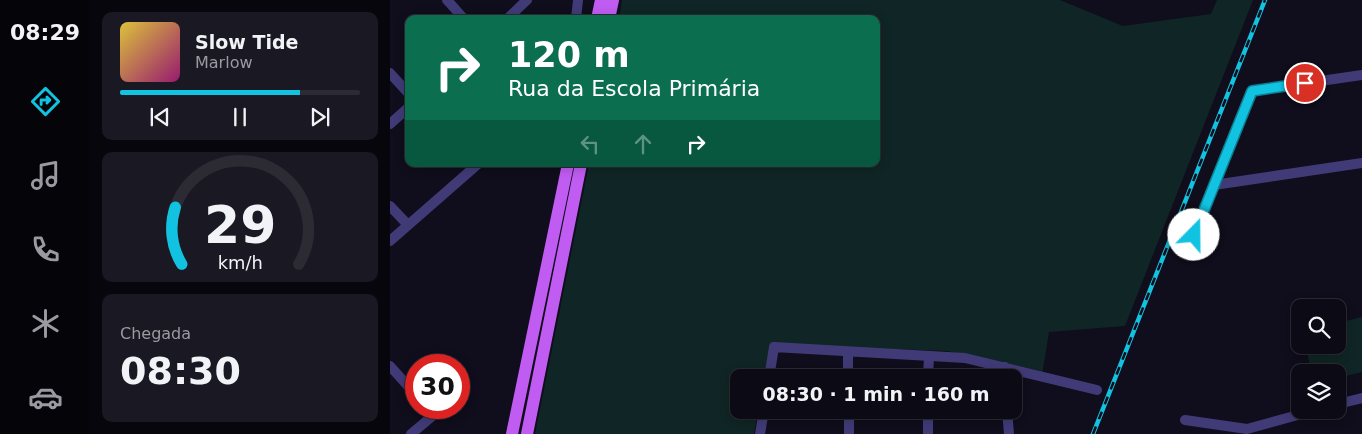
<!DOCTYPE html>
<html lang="pt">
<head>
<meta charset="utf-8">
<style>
	body { margin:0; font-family:"DejaVu Sans",sans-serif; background:#1a1822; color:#f1f3f6; height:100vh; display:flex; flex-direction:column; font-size:19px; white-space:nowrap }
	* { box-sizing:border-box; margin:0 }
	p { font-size:16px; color:#9a9aa0 }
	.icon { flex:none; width:28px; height:28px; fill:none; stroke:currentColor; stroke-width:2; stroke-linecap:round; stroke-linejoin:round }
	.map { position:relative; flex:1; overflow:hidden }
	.side { display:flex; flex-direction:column; gap:12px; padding:12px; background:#07060c; width:300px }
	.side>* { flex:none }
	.banner { position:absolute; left:15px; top:15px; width:475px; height:152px; border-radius:10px; box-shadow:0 2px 12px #0003,0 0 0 1px #2c2b34; background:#0b6e4f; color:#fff; overflow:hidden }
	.buttons { position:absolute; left:901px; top:299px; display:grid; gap:10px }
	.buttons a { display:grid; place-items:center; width:55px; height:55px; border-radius:10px; background:#0c0a15; box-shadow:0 2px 12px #0003,0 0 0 1px #2c2b34; font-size:25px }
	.speed { position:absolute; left:15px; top:354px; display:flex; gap:10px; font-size:25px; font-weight:700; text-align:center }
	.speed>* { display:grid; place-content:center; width:65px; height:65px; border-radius:50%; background:#0c0a15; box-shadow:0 2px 12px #0003,0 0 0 1px #2c2b34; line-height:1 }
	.speed .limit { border:8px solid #d22; background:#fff; color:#111 }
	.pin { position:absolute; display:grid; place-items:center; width:42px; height:42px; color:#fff; margin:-21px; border:2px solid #fff; border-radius:50%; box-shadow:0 1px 5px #0007 }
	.me { position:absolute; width:55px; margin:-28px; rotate:22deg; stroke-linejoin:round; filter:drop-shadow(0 0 4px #0008) }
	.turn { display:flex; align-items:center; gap:18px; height:105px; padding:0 20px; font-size:22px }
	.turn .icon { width:65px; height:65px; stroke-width:2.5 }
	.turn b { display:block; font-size:35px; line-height:42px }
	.lanes { display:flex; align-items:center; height:48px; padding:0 20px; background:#0003; justify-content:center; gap:25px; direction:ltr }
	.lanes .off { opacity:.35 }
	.big { font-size:38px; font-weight:600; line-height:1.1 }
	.side .card { flex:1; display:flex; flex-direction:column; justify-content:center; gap:8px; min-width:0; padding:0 18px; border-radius:10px; background:#1a1822 }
	.side .dial { align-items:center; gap:0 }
	.dial svg { height:130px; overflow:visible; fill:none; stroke:#2c2b34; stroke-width:7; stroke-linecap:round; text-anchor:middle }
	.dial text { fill:#f1f3f6; stroke:none }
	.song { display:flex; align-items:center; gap:15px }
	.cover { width:60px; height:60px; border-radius:8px; background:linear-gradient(135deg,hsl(50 70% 55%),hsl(320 70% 35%)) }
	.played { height:5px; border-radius:2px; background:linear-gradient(90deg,#12c3e1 75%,#2c2b34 75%) }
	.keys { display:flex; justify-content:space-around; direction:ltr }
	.trip { position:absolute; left:340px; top:369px; width:292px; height:50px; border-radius:10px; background:#0c0a15; box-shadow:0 2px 12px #0003,0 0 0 1px #2c2b34; font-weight:600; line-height:50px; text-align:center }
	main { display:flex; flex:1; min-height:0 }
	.tab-bar { display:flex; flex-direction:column; width:90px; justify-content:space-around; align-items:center; background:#050408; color:#9a9aa0 }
	.tab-bar .icon { width:35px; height:35px }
	.tab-bar .selected { color:#12c3e1 }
	.tab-bar b { font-size:22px; color:#f1f3f6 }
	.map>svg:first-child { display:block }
	.green { fill:#102525 }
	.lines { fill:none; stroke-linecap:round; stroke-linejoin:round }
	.street { stroke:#403b77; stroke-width:10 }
	.primary { stroke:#c05cf2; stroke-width:12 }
	.rail-casing { stroke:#12c3e1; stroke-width:4.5 }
	.rail { stroke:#100d1c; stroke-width:2.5; stroke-dasharray:8; stroke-linecap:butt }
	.route-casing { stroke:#0c7f92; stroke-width:12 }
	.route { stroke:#12c3e1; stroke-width:9 }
</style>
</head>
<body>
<main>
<nav class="tab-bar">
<b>08:29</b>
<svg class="icon selected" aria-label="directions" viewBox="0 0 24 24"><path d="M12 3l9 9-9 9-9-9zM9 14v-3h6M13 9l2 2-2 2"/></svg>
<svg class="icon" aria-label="music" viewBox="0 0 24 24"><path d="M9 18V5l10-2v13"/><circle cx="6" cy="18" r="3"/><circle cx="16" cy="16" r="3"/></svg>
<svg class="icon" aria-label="phone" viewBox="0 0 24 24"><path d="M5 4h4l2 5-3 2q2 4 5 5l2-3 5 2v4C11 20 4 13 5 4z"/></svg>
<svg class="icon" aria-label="climate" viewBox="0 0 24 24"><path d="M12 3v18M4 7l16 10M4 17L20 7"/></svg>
<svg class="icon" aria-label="car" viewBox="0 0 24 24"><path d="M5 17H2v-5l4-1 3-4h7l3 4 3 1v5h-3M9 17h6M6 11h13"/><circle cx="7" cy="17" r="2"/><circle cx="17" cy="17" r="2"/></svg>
</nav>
<section class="side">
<div class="card">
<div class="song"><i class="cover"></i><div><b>Slow Tide</b><p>Marlow</p></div></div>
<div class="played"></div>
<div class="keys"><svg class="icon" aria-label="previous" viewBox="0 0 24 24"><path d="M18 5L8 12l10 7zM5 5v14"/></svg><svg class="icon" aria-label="pause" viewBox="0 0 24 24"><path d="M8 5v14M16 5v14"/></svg><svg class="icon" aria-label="next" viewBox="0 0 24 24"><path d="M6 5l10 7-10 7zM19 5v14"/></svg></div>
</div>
<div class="card dial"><svg viewBox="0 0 100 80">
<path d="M14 69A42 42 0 1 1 86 69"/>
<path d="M14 69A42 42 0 0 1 10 34" stroke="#12c3e1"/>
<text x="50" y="56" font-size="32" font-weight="700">29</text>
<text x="50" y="72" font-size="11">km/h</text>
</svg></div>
<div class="card"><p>Chegada</p><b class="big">08:30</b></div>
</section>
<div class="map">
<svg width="972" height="434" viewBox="0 0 972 434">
	<rect width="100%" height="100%" fill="#100d1c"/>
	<path class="green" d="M232 0H670L733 26 821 14 827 0H863L735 326 659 332 652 375 647 370 557 351 385 345 374 377 349 378V410H368L364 434H145L199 164H486V19H229Z
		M972 317V372L948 378V372H921L916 345H948V323Z"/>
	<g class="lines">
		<path class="street" d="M57 0 74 19
			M117 19 137 0
			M186 19 188 0
			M0 73 19 94
			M0 124 19 107
			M824 185 972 163
			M0 206 18 225
			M0 241 88 164
			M797 251 862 91 972 75
			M458 352V378
			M0 366 26 395
			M615 367 616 378
			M379 378 384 347 575 358 707 390
			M538 378 539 356
			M948 404 972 398
			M459 410V434
			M617 410 619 434
			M795 420 857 429 926 410
			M21 434 52 408
			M370 434 374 410
			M538 434V410"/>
		<path class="primary" d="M207 19 211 0
			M219 19 223 0
			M122 434 178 164
			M137 434 191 164"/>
		<g class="rail-casing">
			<path id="rail" d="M703 434 875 0"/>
		</g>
		<use href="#rail" class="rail"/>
	</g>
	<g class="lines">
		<g class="route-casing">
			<path id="route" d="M804 235 862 91 915 83"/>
		</g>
		<use href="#route" class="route"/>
	</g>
</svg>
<div class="buttons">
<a><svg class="icon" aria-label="search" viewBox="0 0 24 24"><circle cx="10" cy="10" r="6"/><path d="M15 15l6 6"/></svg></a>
<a><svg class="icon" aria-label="layers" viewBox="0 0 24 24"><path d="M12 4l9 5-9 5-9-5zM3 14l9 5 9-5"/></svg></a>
</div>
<div class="speed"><div class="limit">30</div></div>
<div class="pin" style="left:915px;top:83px;background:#d93025"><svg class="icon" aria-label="arrive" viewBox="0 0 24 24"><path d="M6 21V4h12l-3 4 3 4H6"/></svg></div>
<svg class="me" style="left:804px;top:235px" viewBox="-20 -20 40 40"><circle r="19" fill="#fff"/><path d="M0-13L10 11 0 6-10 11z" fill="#12c3e1"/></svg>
<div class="trip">08:30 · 1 min · 160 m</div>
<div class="banner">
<div class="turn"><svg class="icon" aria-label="right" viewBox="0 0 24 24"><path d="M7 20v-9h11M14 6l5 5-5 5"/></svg><div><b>120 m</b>Rua da Escola Primária</div></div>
<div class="lanes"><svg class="icon off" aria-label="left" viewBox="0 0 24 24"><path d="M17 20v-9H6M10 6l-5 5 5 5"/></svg><svg class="icon off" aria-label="ahead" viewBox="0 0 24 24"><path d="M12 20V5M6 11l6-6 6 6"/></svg><svg class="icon" aria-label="right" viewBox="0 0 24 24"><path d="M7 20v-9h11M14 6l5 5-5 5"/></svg></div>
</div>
</div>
</main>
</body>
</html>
